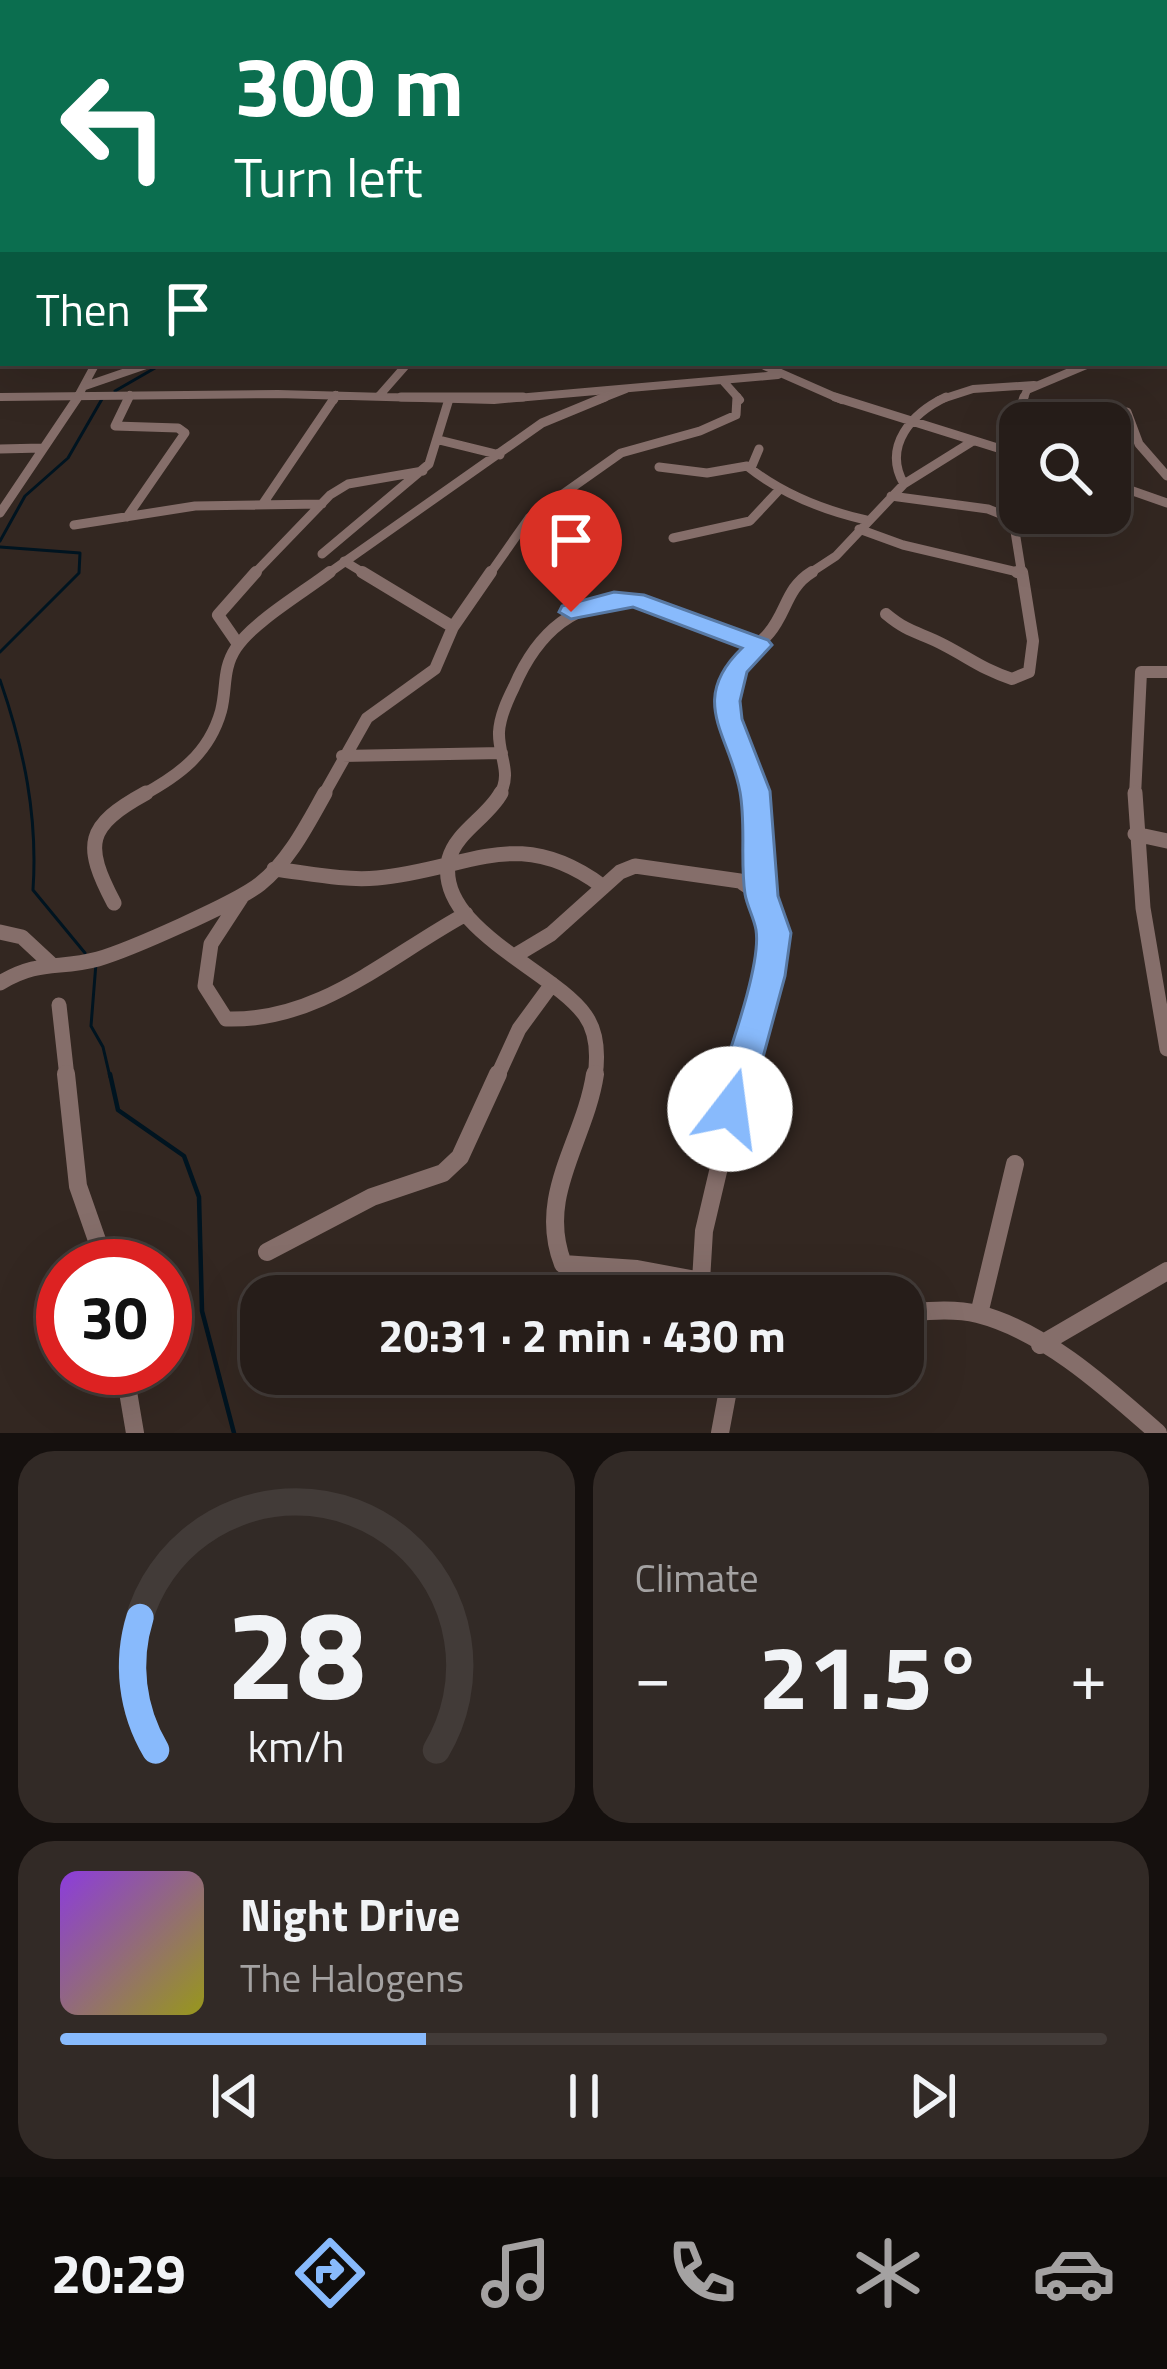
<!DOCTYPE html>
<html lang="en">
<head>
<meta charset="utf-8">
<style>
	body { margin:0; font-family:"Titillium Web",sans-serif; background:#322a26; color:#f1f3f6; height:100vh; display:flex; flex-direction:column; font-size:45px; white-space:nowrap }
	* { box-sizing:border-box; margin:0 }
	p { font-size:39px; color:#a4a2a2 }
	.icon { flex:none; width:66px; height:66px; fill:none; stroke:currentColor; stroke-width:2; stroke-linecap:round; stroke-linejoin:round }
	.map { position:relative; height:1433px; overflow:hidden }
	.panel { display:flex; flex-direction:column; gap:18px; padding:18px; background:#15100e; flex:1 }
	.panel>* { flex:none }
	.banner { position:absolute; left:0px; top:0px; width:1167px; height:366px; box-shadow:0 12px 48px #0002,0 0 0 3px #423b38; background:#0b6e4f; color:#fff; overflow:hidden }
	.fabs { position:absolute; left:999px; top:402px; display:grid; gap:24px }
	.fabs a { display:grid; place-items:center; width:132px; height:132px; border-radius:24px; background:#261d19; box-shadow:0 12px 48px #0002,0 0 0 3px #423b38; font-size:60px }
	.speed { position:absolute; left:36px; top:1239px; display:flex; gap:24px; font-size:60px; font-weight:700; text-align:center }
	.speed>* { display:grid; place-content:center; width:156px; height:156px; border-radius:50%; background:#261d19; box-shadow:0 12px 48px #0002,0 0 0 3px #423b38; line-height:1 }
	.speed .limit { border:18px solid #d22; background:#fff; color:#111 }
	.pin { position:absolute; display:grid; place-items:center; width:102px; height:102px; color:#fff; margin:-123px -51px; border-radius:50% 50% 50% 0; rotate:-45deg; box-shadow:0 0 12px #0007 }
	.pin .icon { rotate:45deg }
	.me { position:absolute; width:132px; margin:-66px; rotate:15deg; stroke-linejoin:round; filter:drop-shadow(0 0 9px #0008) }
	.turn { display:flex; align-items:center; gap:42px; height:252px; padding:0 36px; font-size:54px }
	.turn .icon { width:156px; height:156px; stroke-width:2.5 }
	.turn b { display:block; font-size:84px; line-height:102px }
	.then { display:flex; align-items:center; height:114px; padding:0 36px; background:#0003; gap:24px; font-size:45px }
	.big { font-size:90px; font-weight:700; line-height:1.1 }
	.panel .widget { flex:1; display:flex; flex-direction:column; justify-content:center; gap:18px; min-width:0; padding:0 42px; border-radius:36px; background:#322a26 }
	.panel .dial { align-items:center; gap:0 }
	.dial svg { height:312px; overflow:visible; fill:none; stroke:#423b38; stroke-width:7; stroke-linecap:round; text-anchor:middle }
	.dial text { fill:#f1f3f6; stroke:none }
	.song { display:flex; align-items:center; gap:36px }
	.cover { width:144px; height:144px; border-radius:18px; background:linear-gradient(135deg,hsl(270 70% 55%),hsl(60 70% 35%)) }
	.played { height:12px; border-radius:6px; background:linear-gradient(90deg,#88bafc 35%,#423b38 35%) }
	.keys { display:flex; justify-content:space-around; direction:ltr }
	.heat { display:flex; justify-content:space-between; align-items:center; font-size:66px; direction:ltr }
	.panel .tiles { flex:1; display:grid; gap:18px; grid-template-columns:1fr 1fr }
	.widget:last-child { grid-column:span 2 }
	.trip { position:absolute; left:240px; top:1275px; width:684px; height:120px; border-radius:36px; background:#261d19; box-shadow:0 12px 48px #0002,0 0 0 3px #423b38; font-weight:700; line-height:120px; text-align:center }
	.dock { display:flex; height:192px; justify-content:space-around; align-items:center; background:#0f0c0a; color:#a4a2a2 }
	.dock .icon { width:84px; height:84px }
	.dock .on { color:#88bafc }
	.dock b { font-size:54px; color:#f1f3f6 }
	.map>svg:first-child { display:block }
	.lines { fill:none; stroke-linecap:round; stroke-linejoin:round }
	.stream-far1 { stroke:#001420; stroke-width:3 }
	.stream { stroke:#001420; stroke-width:4.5 }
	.minor-far4 { stroke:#856e6a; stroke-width:8 }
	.minor-far3 { stroke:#856e6a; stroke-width:9 }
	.minor-far2 { stroke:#856e6a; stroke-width:12 }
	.minor-far1 { stroke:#856e6a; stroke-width:15 }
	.minor { stroke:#856e6a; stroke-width:18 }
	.route { fill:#88bafc; stroke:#5879a4; stroke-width:3 }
</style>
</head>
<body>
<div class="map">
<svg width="1167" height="1433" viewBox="0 0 1167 1433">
	<rect width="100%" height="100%" fill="#332721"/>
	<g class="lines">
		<path class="stream-far1" d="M115 391 155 368
			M0 541 25 496 68 458 102 399
			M0 547 80 553 79 573 0 652
			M0 680C24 749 38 816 33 890L85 953
			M96 963 91 1026 103 1047 110 1077"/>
		<path class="stream" d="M110 1074 118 1110 184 1156 199 1197 202 1311 234 1433"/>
		<path class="minor-far4" d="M758 363 842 400
			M724 382 740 400
			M85 386 152 363
			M379 396 408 363
			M0 397 278 394 494 400 778 375
			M76 400 96 363
			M127 400 130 395
			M334 400 336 395
			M598 400 626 389
			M939 400 973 389 1034 385
			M1023 400 1027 390 1091 363"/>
		<path class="minor-far3" d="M401 397H523
			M835 397 1020 455
			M1127 412 1139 444 1167 476
			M439 440 500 455
			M0 449 42 448
			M1006 451 1024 397
			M659 467 707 473 747 466C782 494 822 510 866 520
			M751 468 759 449
			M1110 483 1167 503
			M904 484C882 446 912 413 946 397
			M891 496 988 509 1013 519 1022 575
			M262 505 335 397
			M0 513 78 397
			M127 517 185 433 178 428 115 426 129 397
			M74 525 195 506 322 504
			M859 529 903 545 1022 573
			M673 538 750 521 780 489
			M322 554 429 464 449 399
			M344 561 367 575
			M253 575 330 495 348 484 423 471
			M326 575 542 423 605 397
			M489 575 529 518 621 453 700 431 736 415 737 397
			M807 575 836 556 904 484 973 441"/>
		<path class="minor-far2" d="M362 572 453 627
			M1017 572 1022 573
			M886 614C910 634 920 632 944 645 971 659 982 669 1012 679L1029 672 1033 641 1022 572
			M238 644 218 615 256 572
			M342 756 502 753
			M141 796C178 776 209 754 221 711 227 688 222 669 236 648 253 622 304 592 330 572
			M323 796 367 718 435 669 453 627 491 572
			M499 796C513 773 498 756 499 732 500 716 507 701 514 687 538 631 575 600 636 600L759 645
			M755 796C746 751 709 704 741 660 749 649 761 643 769 633 787 612 786 588 812 572
			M1135 796 1141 672H1167"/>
		<path class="minor-far1" d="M501 793C488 817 456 832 449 859 433 927 553 970 585 1015 598 1033 598 1056 595 1077
			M1135 793 1143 908 1167 1049
			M1135 834 1167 841
			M274 869C308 873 343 881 377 878 468 870 517 823 602 886
			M241 898 211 944 205 986 226 1019C320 1022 387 957 466 914
			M114 903C83 844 86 826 146 793
			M0 932 22 937 50 963
			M516 955 551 934 620 872 635 866 740 881 762 896
			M0 983C40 959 58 970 98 959 129 950 236 903 260 884 289 861 307 825 325 793
			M59 1005 67 1077
			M497 1077 519 1029 552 984
			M740 1077 774 933 762 896 755 793"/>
		<path class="minor" d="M66 1074 78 1186 106 1266
			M595 1074C585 1141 536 1195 563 1264L637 1269 701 1281
			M267 1252 372 1197 443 1173 460 1157 498 1074
			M733 1296 701 1281 704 1231 741 1074
			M903 1313C927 1311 954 1308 978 1314 1045 1331 1108 1389 1158 1433
			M979 1314 1015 1164
			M1040 1345 1167 1271
			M124 1368 135 1433
			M720 1433 731 1374"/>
	</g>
	<linearGradient id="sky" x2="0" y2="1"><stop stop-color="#1c1512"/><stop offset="0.43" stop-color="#4a474e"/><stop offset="1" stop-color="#4a474e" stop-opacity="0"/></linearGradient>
	<rect width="1167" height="354" fill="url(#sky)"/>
	<path class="route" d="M614 592 644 595 768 640 772 645 747 672 740 701 742 719 770 791 778 896 791 933 785 976 749 1109 744 1122 730 1128 717 1122 711 1109C723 1068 762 968 756 930 754 918 747 906 745 894 740 861 746 826 740 792 730 735 687 701 742 648L633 607 571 619 559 612 562 606Z"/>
</svg>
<div class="fabs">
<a><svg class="icon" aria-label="search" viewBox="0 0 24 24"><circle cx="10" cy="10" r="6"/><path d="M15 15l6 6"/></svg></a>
</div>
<div class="speed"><div class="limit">30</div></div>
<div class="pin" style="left:571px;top:612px;background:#d93025"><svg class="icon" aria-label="arrive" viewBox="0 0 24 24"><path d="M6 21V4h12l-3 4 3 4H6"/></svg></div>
<svg class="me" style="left:730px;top:1109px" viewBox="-20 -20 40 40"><circle r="19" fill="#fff"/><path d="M0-13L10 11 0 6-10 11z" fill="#88bafc"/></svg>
<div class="trip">20:31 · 2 min · 430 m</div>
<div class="banner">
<div class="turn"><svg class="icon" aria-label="left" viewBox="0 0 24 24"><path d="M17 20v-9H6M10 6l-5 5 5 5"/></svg><div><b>300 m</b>Turn left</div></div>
<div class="then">Then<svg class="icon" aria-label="arrive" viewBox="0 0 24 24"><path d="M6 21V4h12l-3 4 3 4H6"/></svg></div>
</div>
</div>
<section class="panel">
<div class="tiles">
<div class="widget dial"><svg viewBox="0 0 100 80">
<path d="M14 69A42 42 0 1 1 86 69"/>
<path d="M14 69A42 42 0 0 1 10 35" stroke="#88bafc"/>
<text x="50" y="56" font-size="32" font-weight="700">28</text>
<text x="50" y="72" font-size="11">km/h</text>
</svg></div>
<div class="widget"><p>Climate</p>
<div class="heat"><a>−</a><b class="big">21.5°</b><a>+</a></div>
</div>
<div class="widget">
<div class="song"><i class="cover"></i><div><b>Night Drive</b><p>The Halogens</p></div></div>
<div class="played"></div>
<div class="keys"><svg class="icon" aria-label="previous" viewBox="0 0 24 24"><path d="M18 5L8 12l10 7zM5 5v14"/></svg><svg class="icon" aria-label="pause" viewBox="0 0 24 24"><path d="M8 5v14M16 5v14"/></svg><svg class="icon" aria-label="next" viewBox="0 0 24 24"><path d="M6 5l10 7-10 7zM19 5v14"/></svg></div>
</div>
</div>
</section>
<nav class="dock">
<b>20:29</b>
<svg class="icon on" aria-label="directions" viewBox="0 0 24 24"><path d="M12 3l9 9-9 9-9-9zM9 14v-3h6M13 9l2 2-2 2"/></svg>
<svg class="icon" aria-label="music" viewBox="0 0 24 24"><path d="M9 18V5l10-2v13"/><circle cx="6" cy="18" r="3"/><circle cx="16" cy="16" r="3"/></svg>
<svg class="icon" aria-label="phone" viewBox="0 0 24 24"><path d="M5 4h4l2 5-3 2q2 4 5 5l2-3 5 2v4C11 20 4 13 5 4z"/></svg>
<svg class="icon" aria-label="climate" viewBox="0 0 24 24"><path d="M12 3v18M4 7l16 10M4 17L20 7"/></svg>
<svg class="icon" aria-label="car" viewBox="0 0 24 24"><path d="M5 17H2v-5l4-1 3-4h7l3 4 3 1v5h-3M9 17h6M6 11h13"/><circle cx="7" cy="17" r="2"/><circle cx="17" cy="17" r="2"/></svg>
</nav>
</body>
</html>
